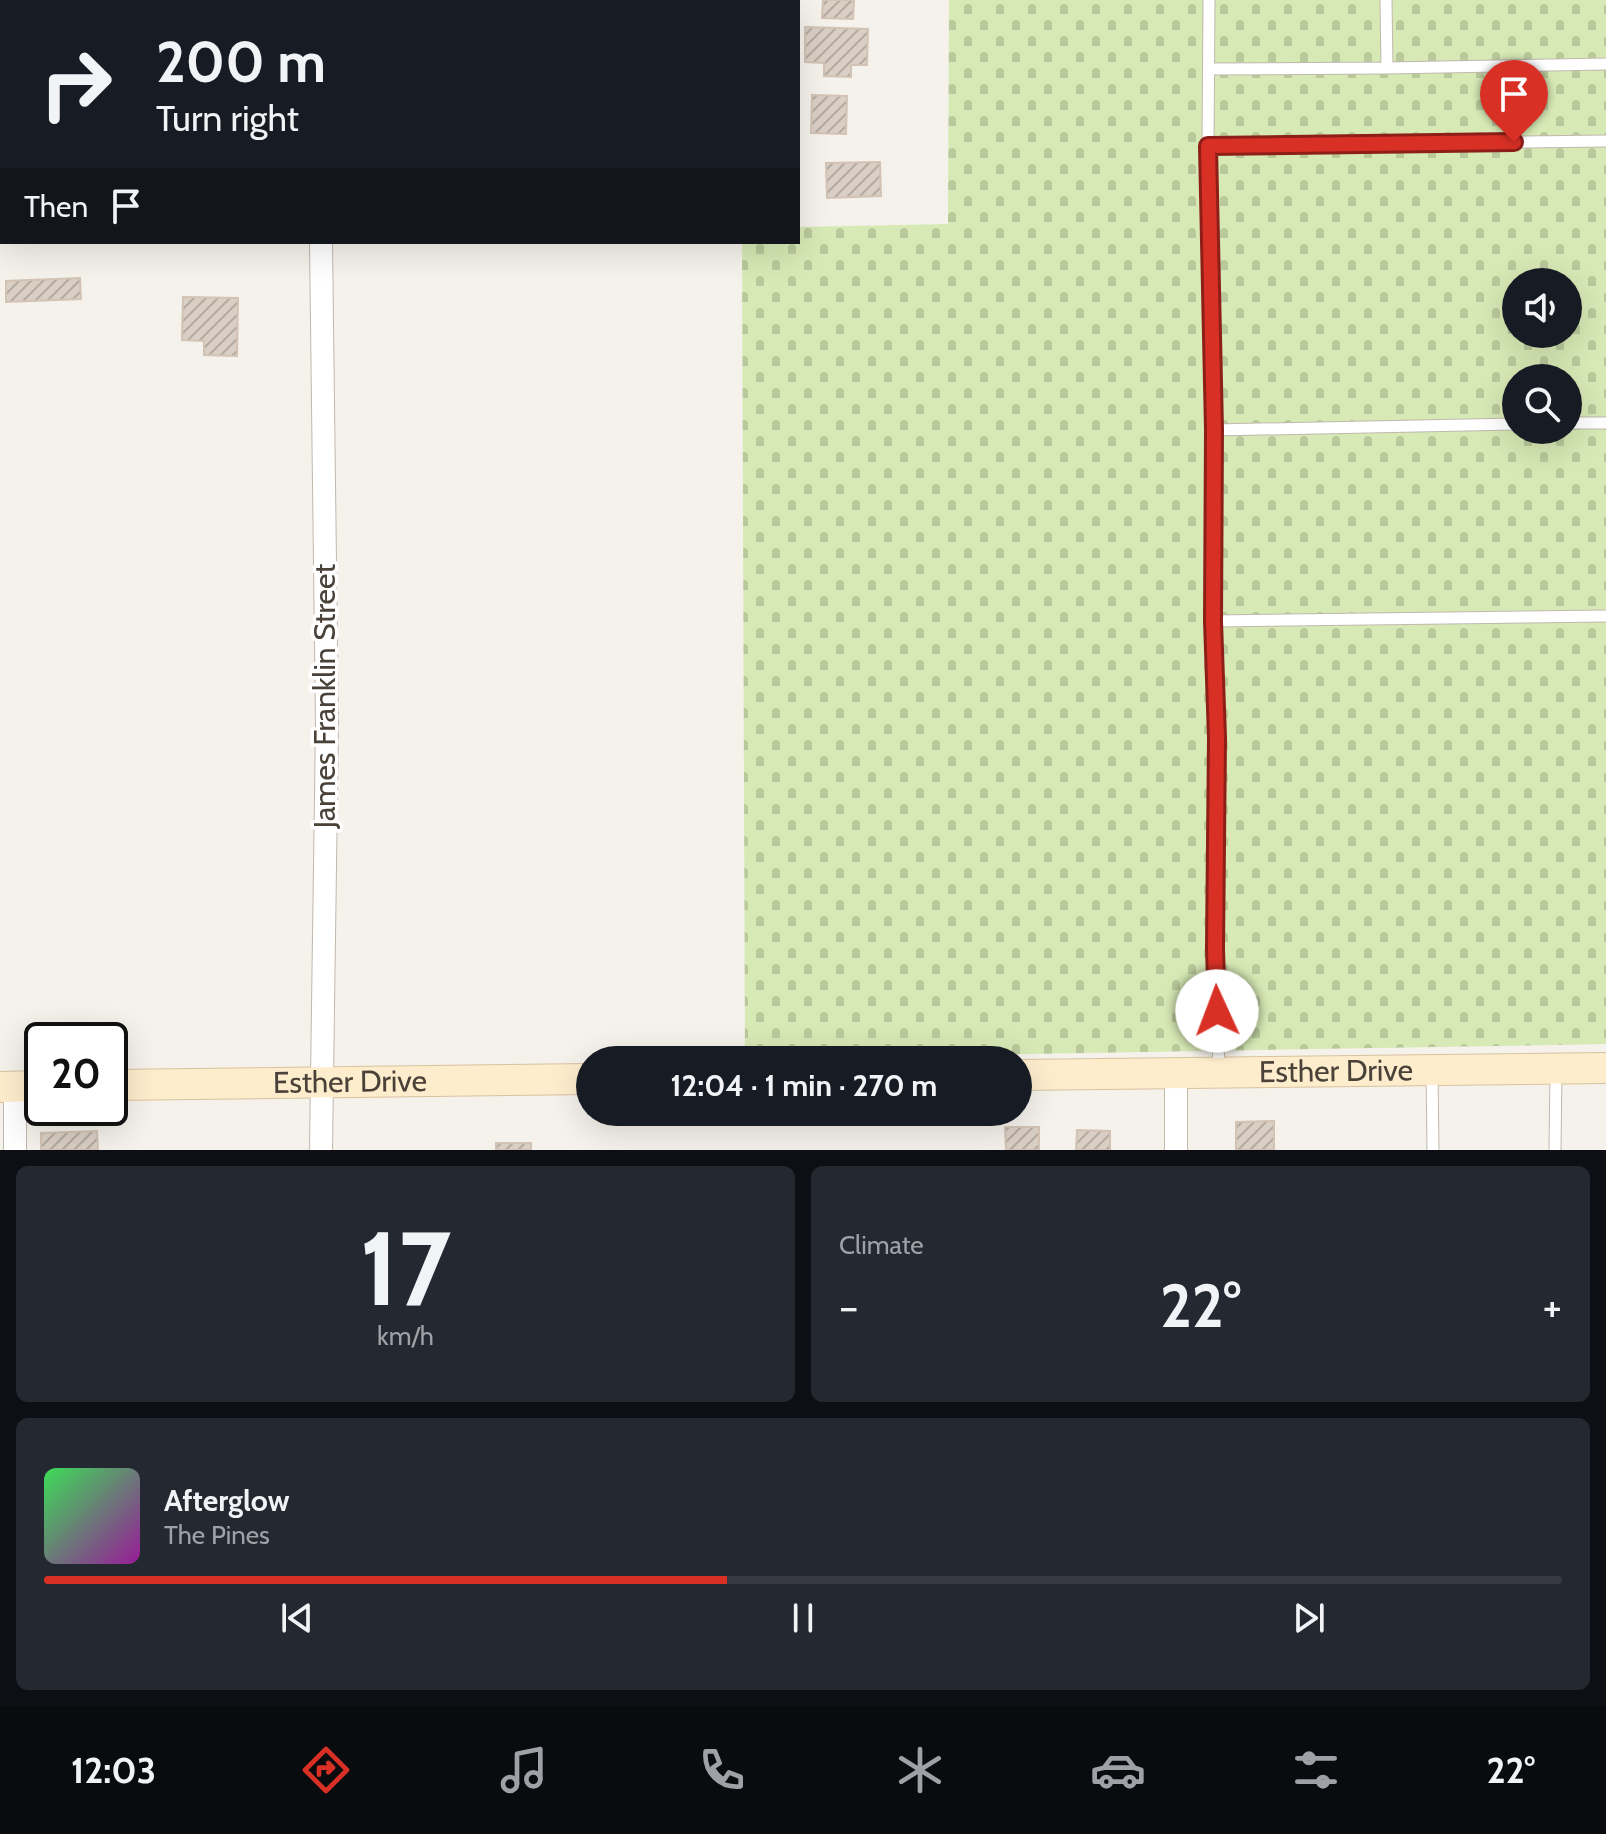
<!DOCTYPE html>
<html lang="en">
<head>
<meta charset="utf-8">
<style>
	body { margin:0; font-family:Cabin,sans-serif; background:#242831; color:#f1f3f6; height:100vh; display:flex; flex-direction:column; font-size:30px; white-space:nowrap }
	* { box-sizing:border-box; margin:0 }
	p { font-size:26px; color:#9ea1a6 }
	.icon { flex:none; width:44px; height:44px; fill:none; stroke:currentColor; stroke-width:2; stroke-linecap:round; stroke-linejoin:round }
	.map { position:relative; height:1150px; overflow:hidden }
	.panel { display:flex; flex-direction:column; gap:16px; padding:16px; background:#0d0f14; flex:1 }
	.panel>* { flex:none }
	.banner { position:absolute; left:0px; top:0px; width:800px; height:244px; box-shadow:0 8px 32px #0002; background:#171b24; color:#f1f3f6; overflow:hidden }
	.buttons { position:absolute; left:1502px; top:268px; display:grid; gap:16px }
	.buttons a { display:grid; place-items:center; width:80px; height:80px; border-radius:50%; background:#171b24; box-shadow:0 8px 32px #0002; font-size:40px }
	.speed { position:absolute; left:24px; top:1022px; display:flex; gap:16px; font-size:40px; font-weight:700; text-align:center }
	.speed>* { display:grid; place-content:center; width:104px; height:104px; border-radius:50%; background:#171b24; box-shadow:0 8px 32px #0002; line-height:1 }
	.speed .limit { border:4px solid #111; border-radius:12px; background:#fff; color:#111 }
	.pin { position:absolute; display:grid; place-items:center; width:68px; height:68px; color:#fff; margin:-82px -34px; border-radius:50% 50% 50% 0; rotate:-45deg; box-shadow:0 0 8px #0007 }
	.pin .icon { rotate:45deg }
	.me { position:absolute; width:88px; margin:-44px; rotate:358deg; stroke-linejoin:round; filter:drop-shadow(0 0 6px #0008) }
	.turn { display:flex; align-items:center; gap:28px; height:168px; padding:0 24px; font-size:36px }
	.turn .icon { width:104px; height:104px; stroke-width:2.5 }
	.turn b { display:block; font-size:56px; line-height:68px }
	.then { display:flex; align-items:center; height:76px; padding:0 24px; background:#0003; gap:16px; font-size:30px }
	.big { font-size:60px; font-weight:800; line-height:1.1 }
	.panel .widget { flex:1; display:flex; flex-direction:column; justify-content:center; gap:12px; min-width:0; padding:0 28px; border-radius:12px; background:#242831 }
	.panel .dial { align-items:center; gap:0 }
	.dial b { font-size:104px; line-height:1 }
	.song { display:flex; align-items:center; gap:24px }
	.cover { width:96px; height:96px; border-radius:12px; background:linear-gradient(135deg,hsl(130 70% 55%),hsl(300 70% 35%)) }
	.played { height:8px; border-radius:4px; background:linear-gradient(90deg,#d93025 45%,#363941 45%) }
	.keys { display:flex; justify-content:space-around; direction:ltr }
	.heat { display:flex; justify-content:space-between; align-items:center; font-size:44px; direction:ltr }
	.panel .tiles { flex:1; display:grid; gap:16px; grid-template-columns:1fr 1fr }
	.widget:last-child { grid-column:span 2 }
	.trip { position:absolute; left:576px; top:1046px; width:456px; height:80px; border-radius:40px; background:#171b24; box-shadow:0 8px 32px #0002; font-weight:800; line-height:80px; text-align:center }
	.tabs { display:flex; height:128px; justify-content:space-around; align-items:center; background:#090b0e; color:#9ea1a6 }
	.tabs .icon { width:56px; height:56px }
	.tabs .current { color:#d93025 }
	.tabs b { font-size:36px; color:#f1f3f6 }
	.map>svg:first-child { display:block }
	.cemetery { fill:url(#cemetery-stones); fill-rule:evenodd }
	.building { fill:url(#building-hatch); stroke:#d2c3b4; stroke-width:2 }
	.lines { fill:none; stroke-linecap:round; stroke-linejoin:round }
	.lane-casing { stroke:#c1b8ae; stroke-width:13 }
	.street-casing { stroke:#c1b8ae; stroke-width:24 }
	.secondary-casing { stroke:#d8c29e; stroke-width:32 }
	.lane { stroke:#fff; stroke-width:11 }
	.street { stroke:#fff; stroke-width:22 }
	.secondary { stroke:#feedcd; stroke-width:30 }
	.route-casing { stroke:#8d1f18; stroke-width:20 }
	.route { stroke:#d93025; stroke-width:14 }
	.labels { text-anchor:middle; stroke-width:7; stroke-linejoin:round; paint-order:stroke }
	.street-label { font-size:30px; fill:#4a4139; stroke:#fff }
</style>
</head>
<body>
<div class="map">
<svg width="1606" height="1150" viewBox="0 0 1606 1150">
	<defs>
		<pattern id="cemetery-stones" width="16" height="16" patternUnits="userSpaceOnUse" patternTransform="scale(2)"><rect width="16" height="16" fill="#d7e9b5"/><path d="M2 7V4a2 2 0 0 1 4 0v3zM10 15v-3a2 2 0 0 1 4 0v3z" fill="#bac99c"/></pattern>
		<pattern id="building-hatch" width="6" height="6" patternUnits="userSpaceOnUse" patternTransform="scale(2)"><rect width="6" height="6" fill="#dacfc4"/><path d="M-1 1l2-2M0 6l6-6M5 7l2-2" fill="none" stroke="#b3aaa0"/></pattern>
	</defs>
	<rect width="100%" height="100%" fill="#f5f1eb"/>
	<path class="cemetery" d="M949 0H1606V1044L745 1059 742 242H798V227L948 224ZM1516 282H1568V334H1516ZM1516 378H1568V430H1516Z"/>
	<path class="building" d="M0 0H32V2H2V45H0Z
		M823 0H854L853 19 822 18Z
		M805 27 868 29 867 65H851V77L824 76V63L805 62Z
		M812 95 847 96 846 134 811 133Z
		M880 162 881 196 827 198 826 163Z
		M80 278 81 299 6 302V281Z
		M183 297 238 298 237 356 204 355V341L182 340Z
		M1274 1121V1150H1236V1122Z
		M1005 1127H1039V1150H1006Z
		M1077 1130 1110 1131V1150H1076Z
		M97 1131 98 1150H41V1133Z
		M496 1143H531V1150H496Z"/>
	<g class="lines">
		<g class="lane-casing">
			<path id="lane" d="M1209 0 1208 146 1214 430 1213 621 1217 738 1215 949 1219 1073
				M1386 0 1387 68
				M1210 69 1387 68 1606 64
				M1208 146 1606 141
				M1568 423H1606
				M1214 430 1516 424
				M1213 621 1606 616
				M1432 1071 1433 1150
				M1555 1150 1556 1069"/>
		</g>
		<g class="street-casing">
			<path id="street" d="M318 0V2
				M738 0V2
				M321 242 327 725 321 1150
				M1176 1073V1150
				M15 1086V1150"/>
		</g>
		<g class="secondary-casing">
			<g id="secondary">
				<path id="s1" d="M1018 1075 1606 1068"/>
				<path id="s2" d="M110 1085 590 1079"/>
				<path d="M0 1087 42 1086"/>
			</g>
		</g>
		<use href="#lane" class="lane"/>
		<use href="#street" class="street"/>
		<use href="#secondary" class="secondary"/>
	</g>
	<g class="lines">
		<g class="route-casing">
			<path id="route" d="M1217 1011 1215 949 1217 738 1213 621 1214 430 1208 146 1514 142"/>
		</g>
		<use href="#route" class="route"/>
	</g>
	<g class="labels">
		<g class="street-label">
			<text transform="translate(325 696) rotate(-90)" y="10">James Franklin Street</text>
			<text dy="10" stroke="none"><textPath href="#s1" startOffset="318">Esther Drive</textPath></text>
			<text dy="10" stroke="none"><textPath href="#s2" startOffset="240">Esther Drive</textPath></text>
		</g>
	</g>
</svg>
<div class="buttons">
<a><svg class="icon" aria-label="sound" viewBox="0 0 24 24"><path d="M4 9h4l5-4v14l-5-4H4zM17 9q2 3 0 6"/></svg></a>
<a><svg class="icon" aria-label="search" viewBox="0 0 24 24"><circle cx="10" cy="10" r="6"/><path d="M15 15l6 6"/></svg></a>
</div>
<div class="speed"><div class="limit">20</div></div>
<div class="pin" style="left:1514px;top:142px;background:#d93025"><svg class="icon" aria-label="arrive" viewBox="0 0 24 24"><path d="M6 21V4h12l-3 4 3 4H6"/></svg></div>
<svg class="me" style="left:1217px;top:1011px" viewBox="-20 -20 40 40"><circle r="19" fill="#fff"/><path d="M0-13L10 11 0 6-10 11z" fill="#d93025"/></svg>
<div class="trip">12:04 · 1 min · 270 m</div>
<div class="banner">
<div class="turn"><svg class="icon" aria-label="right" viewBox="0 0 24 24"><path d="M7 20v-9h11M14 6l5 5-5 5"/></svg><div><b>200 m</b>Turn right</div></div>
<div class="then">Then<svg class="icon" aria-label="arrive" viewBox="0 0 24 24"><path d="M6 21V4h12l-3 4 3 4H6"/></svg></div>
</div>
</div>
<section class="panel">
<div class="tiles">
<div class="widget dial"><b>17</b><p>km/h</p></div>
<div class="widget"><p>Climate</p>
<div class="heat"><a>−</a><b class="big">22°</b><a>+</a></div>
</div>
<div class="widget">
<div class="song"><i class="cover"></i><div><b>Afterglow</b><p>The Pines</p></div></div>
<div class="played"></div>
<div class="keys"><svg class="icon" aria-label="previous" viewBox="0 0 24 24"><path d="M18 5L8 12l10 7zM5 5v14"/></svg><svg class="icon" aria-label="pause" viewBox="0 0 24 24"><path d="M8 5v14M16 5v14"/></svg><svg class="icon" aria-label="next" viewBox="0 0 24 24"><path d="M6 5l10 7-10 7zM19 5v14"/></svg></div>
</div>
</div>
</section>
<nav class="tabs">
<b>12:03</b>
<svg class="icon current" aria-label="directions" viewBox="0 0 24 24"><path d="M12 3l9 9-9 9-9-9zM9 14v-3h6M13 9l2 2-2 2"/></svg>
<svg class="icon" aria-label="music" viewBox="0 0 24 24"><path d="M9 18V5l10-2v13"/><circle cx="6" cy="18" r="3"/><circle cx="16" cy="16" r="3"/></svg>
<svg class="icon" aria-label="phone" viewBox="0 0 24 24"><path d="M5 4h4l2 5-3 2q2 4 5 5l2-3 5 2v4C11 20 4 13 5 4z"/></svg>
<svg class="icon" aria-label="climate" viewBox="0 0 24 24"><path d="M12 3v18M4 7l16 10M4 17L20 7"/></svg>
<svg class="icon" aria-label="car" viewBox="0 0 24 24"><path d="M5 17H2v-5l4-1 3-4h7l3 4 3 1v5h-3M9 17h6M6 11h13"/><circle cx="7" cy="17" r="2"/><circle cx="17" cy="17" r="2"/></svg>
<svg class="icon" aria-label="filters" viewBox="0 0 24 24"><path d="M4 7h16M4 17h16"/><circle cx="9" cy="7" r="2"/><circle cx="15" cy="17" r="2"/></svg>
<b>22°</b>
</nav>
</body>
</html>
